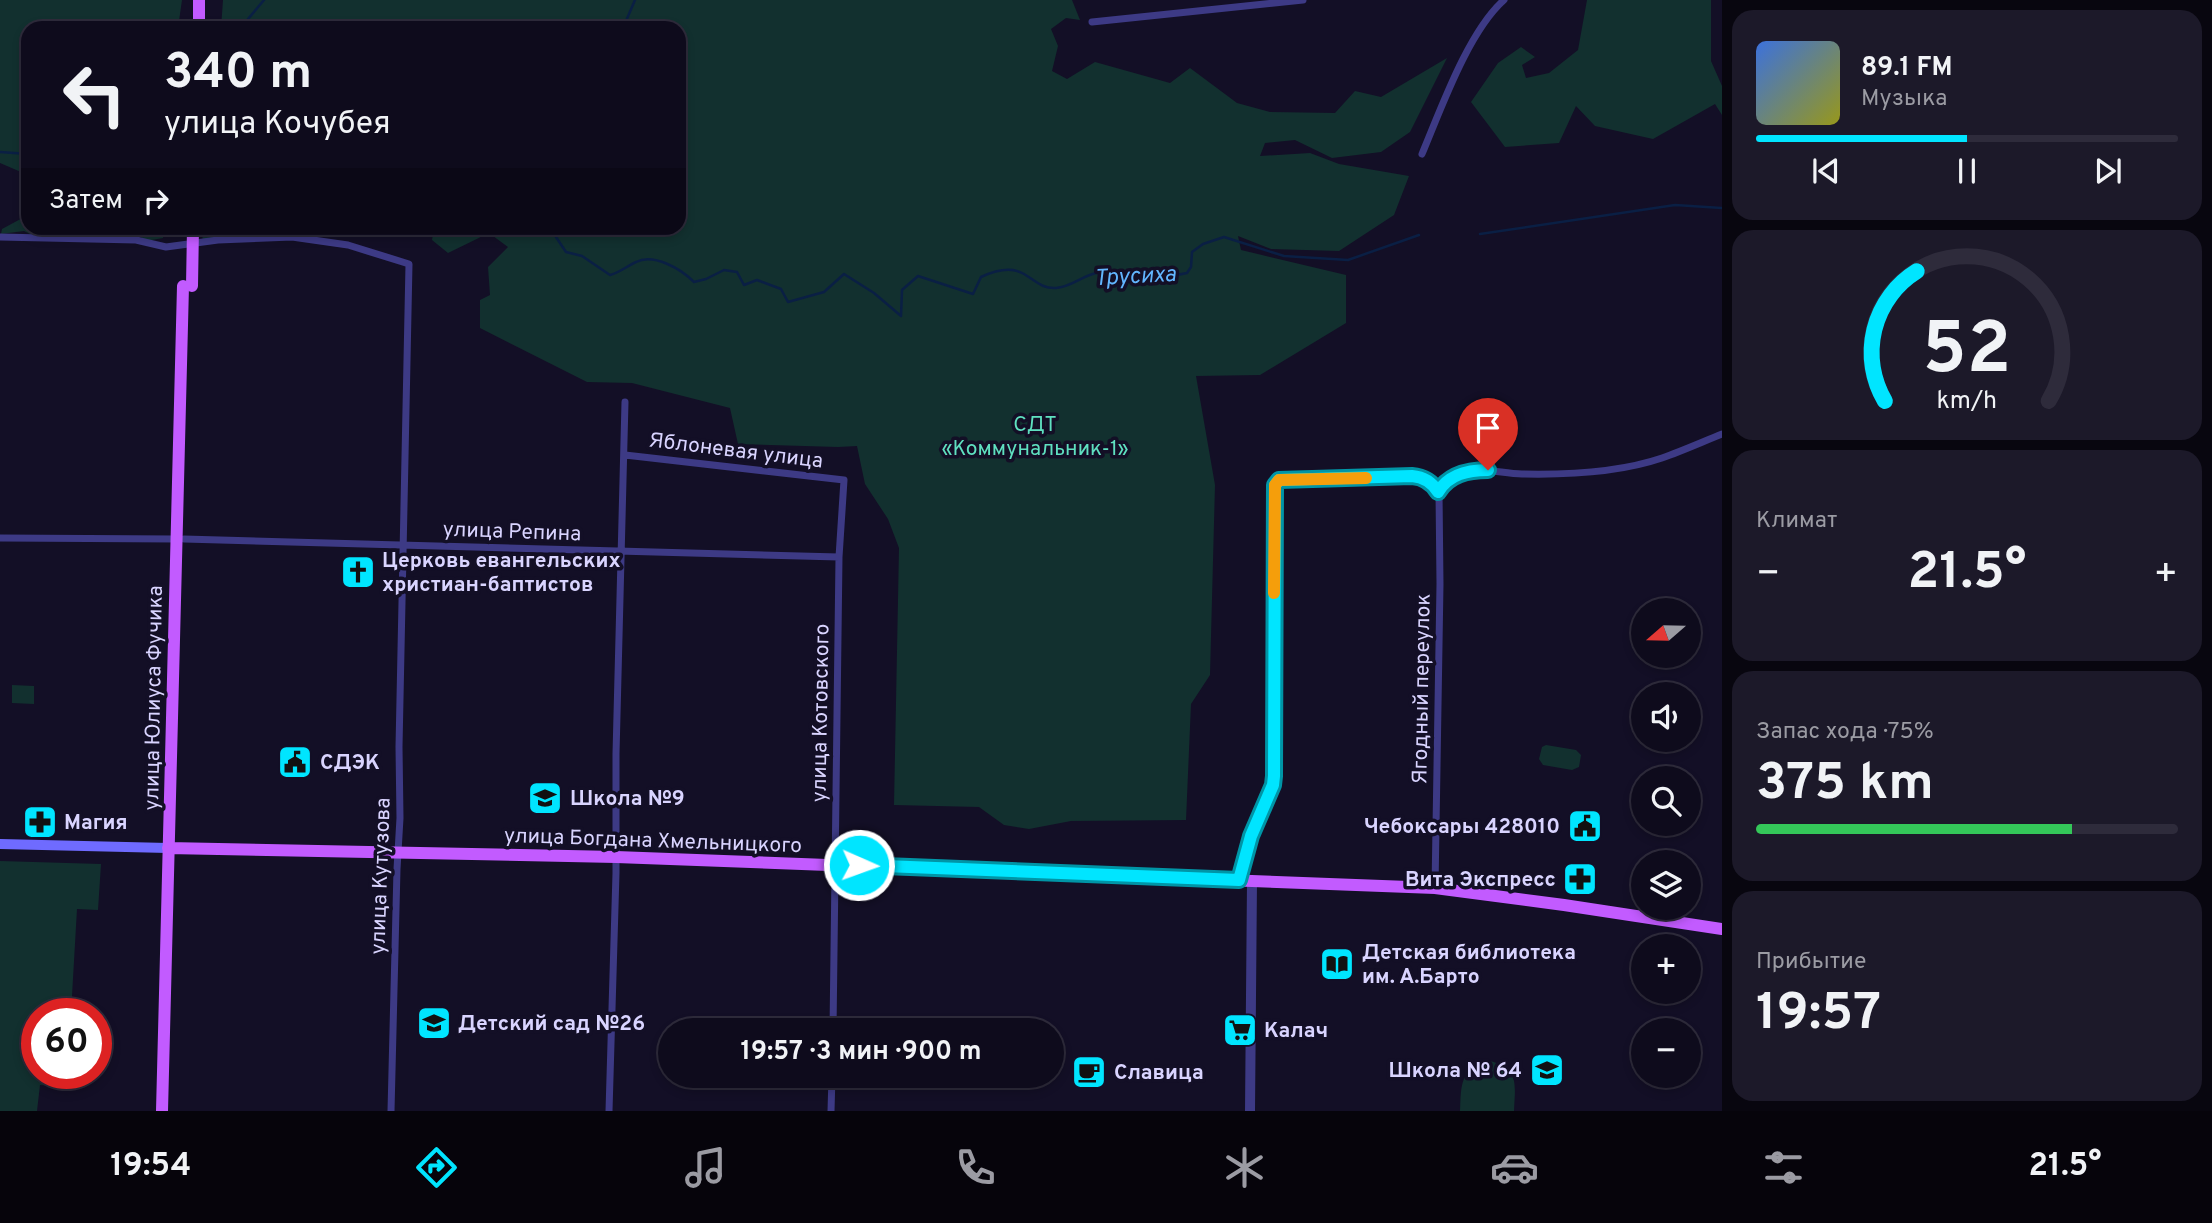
<!DOCTYPE html>
<html lang="ru">
<head>
<meta charset="utf-8">
<style>
	body { margin:0; font-family:Overpass,sans-serif; background:#1c1929; color:#f1f3f6; height:100vh; display:flex; flex-direction:column; font-size:26px; white-space:nowrap }
	* { box-sizing:border-box; margin:0 }
	p { font-size:23px; color:#9b9ba3 }
	.icon { flex:none; width:38px; height:38px; fill:none; stroke:currentColor; stroke-width:2; stroke-linecap:round; stroke-linejoin:round }
	.map { position:relative; flex:1; overflow:hidden }
	.details { display:flex; flex-direction:column; gap:10px; padding:10px; background:#08060f; width:490px }
	.details>* { flex:none }
	.banner { position:absolute; left:21px; top:21px; width:665px; height:214px; border-radius:21px; box-shadow:0 4px 10px #0003,0 0 0 2px #2e2b3b; background:#0e0b1c; color:#f1f3f6; overflow:hidden }
	.needle { width:46px; rotate:250deg }
	.tools { position:absolute; left:1631px; top:598px; display:grid; gap:14px }
	.tools a { display:grid; place-items:center; width:70px; height:70px; border-radius:50%; background:#0e0b1c; box-shadow:0 4px 10px #0003,0 0 0 2px #2e2b3b; font-size:35px }
	.speed { position:absolute; left:21px; top:998px; display:flex; gap:14px; font-size:35px; font-weight:700; text-align:center }
	.speed>* { display:grid; place-content:center; width:91px; height:91px; border-radius:50%; background:#0e0b1c; box-shadow:0 4px 10px #0003,0 0 0 2px #2e2b3b; line-height:1 }
	.speed .limit { border:10px solid #d22; background:#fff; color:#111 }
	.pin { position:absolute; display:grid; place-items:center; width:60px; height:60px; color:#fff; margin:-72px -30px; border-radius:50% 50% 50% 0; rotate:-45deg; box-shadow:0 0 7px #0007 }
	.pin .icon { rotate:45deg }
	.me { position:absolute; width:77px; margin:-38px; rotate:92deg; stroke-linejoin:round; filter:drop-shadow(0 0 5px #0008) }
	.turn { display:flex; align-items:center; gap:24px; height:147px; padding:0 28px; font-size:32px }
	.turn .icon { width:91px; height:91px; stroke-width:2.5 }
	.turn b { display:block; font-size:49px; line-height:60px }
	.then { display:flex; align-items:center; height:66px; padding:0 28px; background:#0003; gap:14px; font-size:26px }
	.big { font-size:52px; font-weight:700; line-height:1.1 }
	.details .widget { flex:1; display:flex; flex-direction:column; justify-content:center; gap:10px; min-width:0; padding:0 24px; border-radius:21px; background:#1c1929 }
	.details .dial { align-items:center; gap:0 }
	.dial svg { height:182px; overflow:visible; fill:none; stroke:#2e2b3b; stroke-width:7; stroke-linecap:round; text-anchor:middle }
	.dial text { fill:#f1f3f6; stroke:none }
	.song { display:flex; align-items:center; gap:21px }
	.cover { width:84px; height:84px; border-radius:10px; background:linear-gradient(135deg,hsl(220 70% 55%),hsl(60 70% 35%)) }
	.played { height:7px; border-radius:4px; background:linear-gradient(90deg,#00e5ff 50%,#2e2b3b 50%) }
	.keys { display:flex; justify-content:space-around; direction:ltr }
	.heat { display:flex; justify-content:space-between; align-items:center; font-size:38px; direction:ltr }
	.charge { height:10px; border-radius:5px; background:linear-gradient(90deg,#34c759 75%,#2e2b3b 0) }
	.trip { position:absolute; left:658px; top:1018px; width:406px; height:70px; border-radius:35px; background:#0e0b1c; box-shadow:0 4px 10px #0003,0 0 0 2px #2e2b3b; font-weight:700; line-height:70px; text-align:center }
	.dock { display:flex; height:112px; justify-content:space-around; align-items:center; background:#06040b; color:#9b9ba3 }
	.dock .icon { width:49px; height:49px }
	.dock .on { color:#00e5ff }
	.dock b { font-size:32px; color:#f1f3f6 }
	main { display:flex; flex:1; min-height:0 }
	.map>svg:first-child { display:block }
	.green { fill:#12302f }
	.lines { fill:none; stroke-linecap:round; stroke-linejoin:round }
	.stream { stroke:#0a1f44; stroke-width:2.5 }
	.minor { stroke:#3d3a85; stroke-width:7 }
	.tertiary { stroke:#3d3a85; stroke-width:10 }
	.secondary { stroke:#6f6bff; stroke-width:10 }
	.primary { stroke:#c25bff; stroke-width:12 }
	.primary-bridge { stroke:#c25bff; stroke-width:12 }
	.route-casing { stroke:#0095a6; stroke-width:18 }
	.route { stroke:#00e5ff; stroke-width:12 }
	.slow { stroke:#f59e0b; stroke-width:12 }
	.labels { text-anchor:middle; stroke-width:7; stroke-linejoin:round; paint-order:stroke }
	.park-label { font-size:21px; fill:#5fe0c0; stroke:#130f26 }
	.street-label { font-size:21px; fill:#d9d4ff; stroke:#130f26 }
	.poi-label { font-size:21px; font-weight:bold; fill:#d9d4ff; stroke:#130f26; text-anchor:start }
	.water-label { font-size:23px; font-style:italic; fill:#62b6ff; stroke:#130f26 }
</style>
</head>
<body>
<main>
<div class="map">
<svg width="1722" height="1111" viewBox="0 0 1722 1111">
	<rect width="100%" height="100%" fill="#130f26"/>
	<path class="green" d="M0 0H182L178 28H28V175L0 163Z
		M223 0H1072L1080 20 1066 18 1051 29 1058 46 1052 71 1067 79 1095 62 1170 83 1190 68 1237 103 1270 112 1335 113 1355 91 1381 97 1447 58 1410 132 1381 152 1332 158 1295 140 1265 143 1260 156 1310 153 1339 164 1409 176 1394 215 1339 251 1271 249 1238 236 1241 250 1346 275V323L1260 375 1196 376 1215 485 1210 675 1191 704 1186 820 1071 821 1029 829 1004 825 979 807 894 805 899 548 888 519 865 484 857 446 838 447 738 444 730 408 632 383 587 382 480 328V300L490 295 488 267 508 247 489 233 448 253 432 240 434 228H679V28H221Z
		M1587 0H1711V61L1722 86V115L1715 104 1653 139 1595 126 1576 106 1559 143 1505 147 1471 102 1498 63 1521 47 1535 57 1522 65 1526 78 1549 73 1578 50Z
		M28 215V228H163V238L146 241 137 234 34 236 24 231 1 234 2 229Z
		M204 228H257L256 235 202 241Z
		M12 685 34 686V704L12 703Z
		M1546 745 1576 750 1581 755 1579 767 1572 770 1543 765 1539 759 1542 747Z
		M0 861 101 864 98 910 77 909 71 1013H37V1073H68L67 1087 40 1085 37 1111H0Z
		M1489 1061C1520 1067 1515 1085 1514 1111H1460C1461 1084 1460 1069 1489 1061Z"/>
	<g class="lines">
		<path class="stream" d="M250 28 248 19 264 0
			M623 28 635 0
			M0 152 28 154
			M526 228 534 231H552L566 252 582 256 610 275C621 272 627 266 636 262 654 253 681 269 694 282L706 279 724 270 737 272 744 285 757 280 781 289 788 302 824 292 844 274 874 293 901 316 902 290 918 276 973 294 981 277C994 271 1009 266 1022 273 1034 279 1041 289 1056 288 1071 287 1082 276 1096 273 1113 270 1128 273 1145 276 1159 278 1173 276 1187 273L1191 267 1192 252 1203 244 1224 237 1284 256 1348 260 1419 235
			M1480 234 1675 205 1722 208"/>
		<path class="minor" d="M1092 22 1303 0
			M1422 154C1441 109 1468 32 1504 0
			M0 237 136 240 166 247 218 240 292 237 348 245 409 264 399 747 400 818 397 869 391 1111
			M625 455 844 480 839 557 833 1031
			M1439 492C1448 477 1462 471 1479 470 1494 470 1508 474 1522 474 1568 475 1618 473 1662 458 1682 451 1702 442 1722 434
			M0 538 176 539
			M184 539 839 557
			M1239 880 1251 836 1273 785 1274 776 1275 485 1279 480 1412 476C1424 477 1432 482 1439 492
			M1435 888 1440 584 1439 492
			M609 1111 616 873V754L625 402
			M831 1111 832 1076"/>
		<path class="tertiary" d="M1250 1111 1252 881"/>
		<path class="secondary" d="M0 844 168 848"/>
		<path class="primary" d="M199 28V0
			M168 848 616 857 1435 888 1564 905 1722 929
			M162 1111 183 286"/>
		<path class="primary-bridge" d="M192 286 193 228"/>
	</g>
	<g class="lines">
		<g class="route-casing">
			<path id="route" d="M859 865 1239 880 1251 836 1273 785 1274 776 1275 485 1279 480 1412 476C1424 477 1432 482 1438 492 1449 474 1468 470 1488 470"/>
		</g>
		<use href="#route" class="route"/>
		<path class="slow" d="M1274 593 1275 485 1279 480 1366 478"/>
	</g>
	<defs>
		<g id="church-square" transform="scale(1.75)"><rect x="-9" y="-9" width="18" height="18" rx="4" fill="#00e5ff" stroke="#130f26"/><path d="M-1.2-6h2.4v3.5h3.3v2.4h-3.3V6h-2.4V-.1h-3.3v-2.4h3.3Z" fill="#111"/></g>
		<g id="civic-square" transform="scale(1.75)"><rect x="-9" y="-9" width="18" height="18" rx="4" fill="#00e5ff" stroke="#130f26"/><path d="M-.6-6.5H3V-4.5H.6V-3L4-1V1h2V6H-6V1h2V-1L-.6-3ZM-1.2 2.5V6h2.4V2.5Z" fill="#111"/></g>
		<g id="school-square" transform="scale(1.75)"><rect x="-9" y="-9" width="18" height="18" rx="4" fill="#00e5ff" stroke="#130f26"/><path d="M0-5L7-2L0 1L-7-2ZM-4 1L0 2.5L4 1V4Q0 6-4 4Z" fill="#111"/></g>
		<g id="pharmacy-square" transform="scale(1.75)"><rect x="-9" y="-9" width="18" height="18" rx="4" fill="#00e5ff" stroke="#130f26"/><path d="M-2-6h4v4h4v4h-4v4h-4v-4h-4v-4h4Z" fill="#111"/></g>
		<g id="library-square" transform="scale(1.75)"><rect x="-9" y="-9" width="18" height="18" rx="4" fill="#00e5ff" stroke="#130f26"/><path d="M-6-4Q-3-5.5-.7-3.5V5Q-3 3-6 4ZM6-4Q3-5.5 .7-3.5V5Q3 3 6 4Z" fill="#111"/></g>
		<g id="supermarket-square" transform="scale(1.75)"><rect x="-9" y="-9" width="18" height="18" rx="4" fill="#00e5ff" stroke="#130f26"/><path d="M-6-5.5h2.5l.6 2H6L4.5 2H-2.5L-4.4-4H-6ZM-1.5 3.2a1.3 1.3 0 1 0 .1 0ZM3 3.2a1.3 1.3 0 1 0 .1 0Z" fill="#111"/></g>
		<g id="cafe-square" transform="scale(1.75)"><rect x="-9" y="-9" width="18" height="18" rx="4" fill="#00e5ff" stroke="#130f26"/><path d="M-5.5-4.5H6V0H3Q3 3.5 0 3.5H-2.5Q-5.5 3.5-5.5 0ZM3-3.2v2h1.7v-2ZM-6 4.5H4V6H-6Z" fill="#111"/></g>
	</defs>
	<g fill-rule="evenodd">
		<use href="#church-square" x="358" y="572"/>
		<use href="#civic-square" x="295" y="762"/>
		<use href="#school-square" x="545" y="798"/>
		<use href="#pharmacy-square" x="40" y="822"/>
		<use href="#civic-square" x="1585" y="826"/>
		<use href="#pharmacy-square" x="1580" y="879"/>
		<use href="#library-square" x="1337" y="964"/>
		<use href="#school-square" x="434" y="1023"/>
		<use href="#supermarket-square" x="1240" y="1030"/>
		<use href="#school-square" x="1547" y="1070"/>
		<use href="#cafe-square" x="1089" y="1072"/>
	</g>
	<g class="labels">
		<g class="park-label">
			<text x="1035" y="431">СДТ<tspan x="1035" dy="24">«Коммунальник-1»</tspan></text>
		</g>
		<g class="street-label">
			<text transform="translate(736 450) rotate(7)" y="7">Яблоневая улица</text>
			<text transform="translate(512 531) rotate(2)" y="7">улица Репина</text>
			<text transform="translate(1421 689) rotate(-89)" y="7">Ягодный переулок</text>
			<text transform="translate(153 698) rotate(-89)" y="7">улица Юлиуса Фучика</text>
			<text transform="translate(820 713) rotate(-89)" y="7">улица Котовского</text>
			<text transform="translate(653 840) rotate(2)" y="7">улица Богдана Хмельницкого</text>
			<text transform="translate(380 876) rotate(-88)" y="7">улица Кутузова</text>
		</g>
		<g class="poi-label">
			<text x="382" y="567">Церковь евангельских<tspan x="382" dy="24">христиан-баптистов</tspan></text>
			<text x="320" y="769">СДЭК</text>
			<text x="570" y="805">Школа №9</text>
			<text x="64" y="829">Магия</text>
			<text x="1560" y="833" text-anchor="end">Чебоксары 428010</text>
			<text x="1556" y="886" text-anchor="end">Вита Экспресс</text>
			<text x="1362" y="959">Детская библиотека<tspan x="1362" dy="24">им. А.Барто</tspan></text>
			<text x="458" y="1030">Детский сад №26</text>
			<text x="1264" y="1037">Калач</text>
			<text x="1522" y="1077" text-anchor="end">Школа № 64</text>
			<text x="1114" y="1079">Славица</text>
		</g>
		<g class="water-label">
			<text transform="translate(1135 275) rotate(-3)" y="8">Трусиха</text>
		</g>
	</g>
</svg>
<div class="tools">
<a><svg class="needle" viewBox="-14 -14 28 28"><path d="M0-13l5 13h-10z" fill="#e53935"/><path d="M0 13l5-13h-10z" fill="#9b9ba3"/></svg></a>
<a><svg class="icon" aria-label="sound" viewBox="0 0 24 24"><path d="M4 9h4l5-4v14l-5-4H4zM17 9q2 3 0 6"/></svg></a>
<a><svg class="icon" aria-label="search" viewBox="0 0 24 24"><circle cx="10" cy="10" r="6"/><path d="M15 15l6 6"/></svg></a>
<a><svg class="icon" aria-label="layers" viewBox="0 0 24 24"><path d="M12 4l9 5-9 5-9-5zM3 14l9 5 9-5"/></svg></a>
<a>+</a>
<a>−</a>
</div>
<div class="speed"><div class="limit">60</div></div>
<div class="pin" style="left:1488px;top:470px;background:#d93025"><svg class="icon" aria-label="arrive" viewBox="0 0 24 24"><path d="M6 21V4h12l-3 4 3 4H6"/></svg></div>
<svg class="me" style="left:859px;top:865px" viewBox="-20 -20 40 40"><circle r="17" fill="#00e5ff" stroke="#fff" stroke-width="3"/><path d="M0-11L8 9 0 5-8 9z" fill="#fff"/></svg>
<div class="trip">19:57 · 3 мин · 900 m</div>
<div class="banner">
<div class="turn"><svg class="icon" aria-label="left" viewBox="0 0 24 24"><path d="M17 20v-9H6M10 6l-5 5 5 5"/></svg><div><b>340 m</b>улица Кочубея</div></div>
<div class="then">Затем<svg class="icon" aria-label="right" viewBox="0 0 24 24"><path d="M7 20v-9h11M14 6l5 5-5 5"/></svg></div>
</div>
</div>
<section class="details">
<div class="widget">
<div class="song"><i class="cover"></i><div><b>89.1 FM</b><p>Музыка</p></div></div>
<div class="played"></div>
<div class="keys"><svg class="icon" aria-label="previous" viewBox="0 0 24 24"><path d="M18 5L8 12l10 7zM5 5v14"/></svg><svg class="icon" aria-label="pause" viewBox="0 0 24 24"><path d="M8 5v14M16 5v14"/></svg><svg class="icon" aria-label="next" viewBox="0 0 24 24"><path d="M6 5l10 7-10 7zM19 5v14"/></svg></div>
</div>
<div class="widget dial"><svg viewBox="0 0 100 80">
<path d="M14 69A42 42 0 1 1 86 69"/>
<path d="M14 69A42 42 0 0 1 28 12" stroke="#00e5ff"/>
<text x="50" y="56" font-size="32" font-weight="700">52</text>
<text x="50" y="72" font-size="11">km/h</text>
</svg></div>
<div class="widget"><p>Климат</p>
<div class="heat"><a>−</a><b class="big">21.5°</b><a>+</a></div>
</div>
<div class="widget"><p>Запас хода · 75%</p><b class="big">375 km</b><div class="charge"></div></div>
<div class="widget"><p>Прибытие</p><b class="big">19:57</b></div>
</section>
</main>
<nav class="dock">
<b>19:54</b>
<svg class="icon on" aria-label="directions" viewBox="0 0 24 24"><path d="M12 3l9 9-9 9-9-9zM9 14v-3h6M13 9l2 2-2 2"/></svg>
<svg class="icon" aria-label="music" viewBox="0 0 24 24"><path d="M9 18V5l10-2v13"/><circle cx="6" cy="18" r="3"/><circle cx="16" cy="16" r="3"/></svg>
<svg class="icon" aria-label="phone" viewBox="0 0 24 24"><path d="M5 4h4l2 5-3 2q2 4 5 5l2-3 5 2v4C11 20 4 13 5 4z"/></svg>
<svg class="icon" aria-label="climate" viewBox="0 0 24 24"><path d="M12 3v18M4 7l16 10M4 17L20 7"/></svg>
<svg class="icon" aria-label="car" viewBox="0 0 24 24"><path d="M5 17H2v-5l4-1 3-4h7l3 4 3 1v5h-3M9 17h6M6 11h13"/><circle cx="7" cy="17" r="2"/><circle cx="17" cy="17" r="2"/></svg>
<svg class="icon" aria-label="filters" viewBox="0 0 24 24"><path d="M4 7h16M4 17h16"/><circle cx="9" cy="7" r="2"/><circle cx="15" cy="17" r="2"/></svg>
<b>21.5°</b>
</nav>
</body>
</html>
